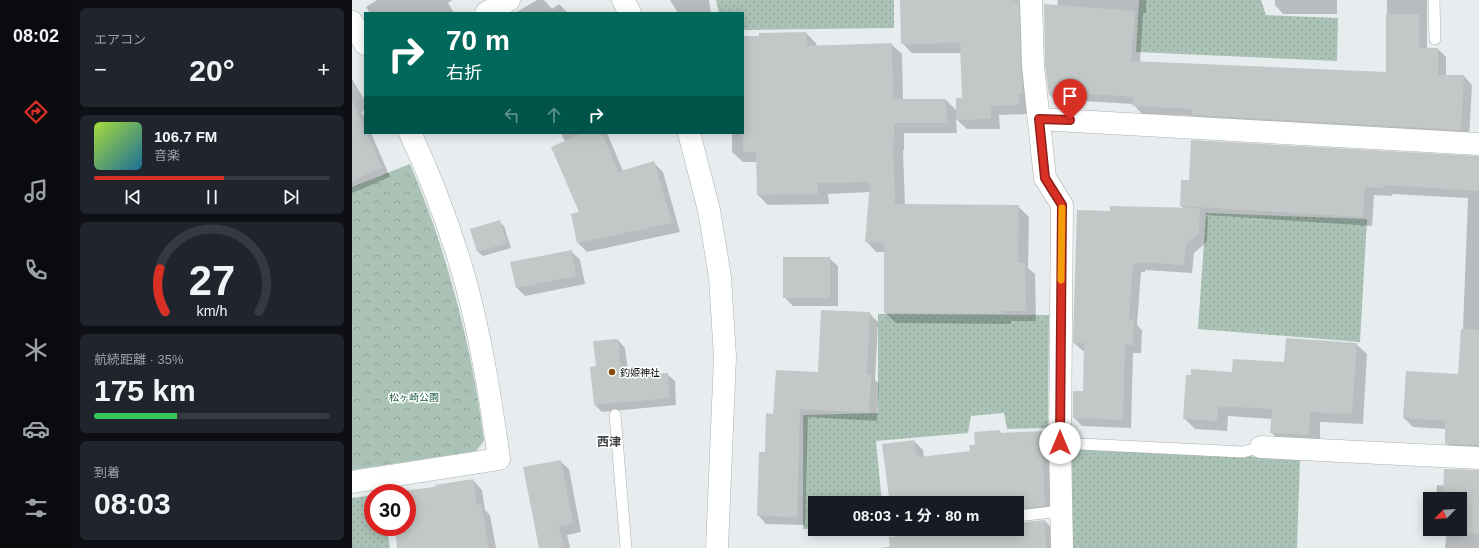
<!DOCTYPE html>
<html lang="ja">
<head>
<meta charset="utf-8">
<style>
	body { margin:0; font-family:Helvetica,"Noto Sans JP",sans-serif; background:#20242c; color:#f1f3f6; height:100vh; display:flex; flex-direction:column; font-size:15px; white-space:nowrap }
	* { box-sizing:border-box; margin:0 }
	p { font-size:13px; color:#9ea1a6 }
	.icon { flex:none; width:22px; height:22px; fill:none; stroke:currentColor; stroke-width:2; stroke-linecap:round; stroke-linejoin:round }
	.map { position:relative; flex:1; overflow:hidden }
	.side { display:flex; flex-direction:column; gap:8px; padding:8px; background:#0d0f14; width:280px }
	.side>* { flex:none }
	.banner { position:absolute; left:12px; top:12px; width:380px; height:122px; border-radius:0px; box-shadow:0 2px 10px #0003; background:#00695c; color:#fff; overflow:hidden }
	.needle { width:26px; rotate:245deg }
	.controls { position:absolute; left:1071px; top:492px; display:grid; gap:8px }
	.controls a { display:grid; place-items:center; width:44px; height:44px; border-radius:0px; background:#171b24; box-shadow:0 2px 10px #0003; font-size:20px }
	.speed { position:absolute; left:12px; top:484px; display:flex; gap:8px; font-size:20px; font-weight:700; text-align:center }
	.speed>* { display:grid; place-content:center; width:52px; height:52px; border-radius:50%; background:#171b24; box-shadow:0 2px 10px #0003; line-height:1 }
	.speed .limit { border:6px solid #d22; background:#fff; color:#111 }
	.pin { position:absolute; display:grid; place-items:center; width:34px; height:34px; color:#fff; margin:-41px -17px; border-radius:50% 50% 50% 0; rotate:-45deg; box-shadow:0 0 4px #0007 }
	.pin .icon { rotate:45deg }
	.me { position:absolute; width:44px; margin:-22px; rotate:0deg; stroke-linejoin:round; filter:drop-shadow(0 0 3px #0008) }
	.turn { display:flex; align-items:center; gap:14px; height:84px; padding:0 16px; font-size:18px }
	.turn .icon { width:52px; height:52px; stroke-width:2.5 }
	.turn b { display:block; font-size:28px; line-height:34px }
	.lanes { display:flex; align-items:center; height:38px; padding:0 16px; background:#0003; justify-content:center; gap:20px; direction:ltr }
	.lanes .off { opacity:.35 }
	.big { font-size:30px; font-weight:700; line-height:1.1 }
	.side .card { flex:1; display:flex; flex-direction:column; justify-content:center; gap:6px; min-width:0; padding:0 14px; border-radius:6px; background:#20242c }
	.side .dial { align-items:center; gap:0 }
	.dial svg { height:104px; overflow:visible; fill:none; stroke:#363941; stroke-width:7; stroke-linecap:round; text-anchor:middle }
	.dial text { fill:#f1f3f6; stroke:none }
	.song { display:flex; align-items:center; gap:12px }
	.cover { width:48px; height:48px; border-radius:6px; background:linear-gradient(135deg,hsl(80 70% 55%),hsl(200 70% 35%)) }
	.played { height:4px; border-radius:2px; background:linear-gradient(90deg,#d93025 55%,#363941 55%) }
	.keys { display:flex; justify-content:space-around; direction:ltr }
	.heat { display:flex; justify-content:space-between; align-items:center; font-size:22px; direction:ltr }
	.charge { height:6px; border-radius:3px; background:linear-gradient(90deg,#34c759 35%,#363941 0) }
	.trip { position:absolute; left:456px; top:496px; width:216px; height:40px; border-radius:0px; background:#171b24; box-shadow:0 2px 10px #0003; font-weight:700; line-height:40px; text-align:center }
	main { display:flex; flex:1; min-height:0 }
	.tabs { display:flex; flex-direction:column; width:72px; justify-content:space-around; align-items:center; background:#090b0e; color:#9ea1a6 }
	.tabs .icon { width:28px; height:28px }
	.tabs .selected { color:#d93025 }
	.tabs b { font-size:18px; color:#f1f3f6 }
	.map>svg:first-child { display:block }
	.grass { fill:url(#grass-dots) }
	.forest { fill:url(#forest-crowns) }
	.shadow { fill:#0003 }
	.building { fill:#c2c7c7 }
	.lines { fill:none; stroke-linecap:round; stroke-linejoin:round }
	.lane-casing { stroke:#abb0b2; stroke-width:12 }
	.street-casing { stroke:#abb0b2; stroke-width:23 }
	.secondary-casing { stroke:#abb0b2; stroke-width:23 }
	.lane { stroke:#fff; stroke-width:11 }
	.street { stroke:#fff; stroke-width:22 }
	.secondary { stroke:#fff; stroke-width:22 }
	.route-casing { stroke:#8d1f18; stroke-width:10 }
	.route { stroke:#d93025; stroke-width:7 }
	.slow { stroke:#f59e0b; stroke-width:7 }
	.poi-dot { fill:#894d0a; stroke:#fff; stroke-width:1.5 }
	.labels { text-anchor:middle; stroke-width:3; stroke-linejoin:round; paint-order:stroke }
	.poi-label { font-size:10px; fill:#0a0c0c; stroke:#fff; text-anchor:start }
	.park-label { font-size:10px; fill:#1a5c42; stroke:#fff }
	.quarter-label { font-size:12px; font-weight:bold; fill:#404446; stroke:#fff }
</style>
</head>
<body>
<main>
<nav class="tabs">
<b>08:02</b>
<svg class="icon selected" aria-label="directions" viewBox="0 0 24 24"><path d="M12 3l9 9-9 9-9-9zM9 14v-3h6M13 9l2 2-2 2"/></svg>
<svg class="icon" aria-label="music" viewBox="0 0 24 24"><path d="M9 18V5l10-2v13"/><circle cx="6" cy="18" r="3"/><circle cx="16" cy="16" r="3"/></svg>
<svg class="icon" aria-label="phone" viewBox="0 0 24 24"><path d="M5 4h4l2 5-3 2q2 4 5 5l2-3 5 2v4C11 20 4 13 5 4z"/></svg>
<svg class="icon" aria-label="climate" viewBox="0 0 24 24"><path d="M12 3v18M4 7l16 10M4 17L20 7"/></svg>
<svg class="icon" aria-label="car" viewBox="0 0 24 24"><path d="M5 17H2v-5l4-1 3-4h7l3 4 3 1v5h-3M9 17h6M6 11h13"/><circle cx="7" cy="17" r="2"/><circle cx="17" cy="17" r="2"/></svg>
<svg class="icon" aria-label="filters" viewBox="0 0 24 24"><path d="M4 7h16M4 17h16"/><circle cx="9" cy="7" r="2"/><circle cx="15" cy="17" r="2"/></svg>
</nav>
<section class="side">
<div class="card"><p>エアコン</p>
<div class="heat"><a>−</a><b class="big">20°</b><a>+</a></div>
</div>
<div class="card">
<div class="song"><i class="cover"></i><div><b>106.7 FM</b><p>音楽</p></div></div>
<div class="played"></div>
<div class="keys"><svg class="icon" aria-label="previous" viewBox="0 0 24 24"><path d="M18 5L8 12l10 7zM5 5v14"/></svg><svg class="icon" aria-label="pause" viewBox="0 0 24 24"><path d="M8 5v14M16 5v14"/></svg><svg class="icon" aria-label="next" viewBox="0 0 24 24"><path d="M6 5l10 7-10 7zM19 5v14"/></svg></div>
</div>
<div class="card dial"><svg viewBox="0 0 100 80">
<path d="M14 69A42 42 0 1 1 86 69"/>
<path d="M14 69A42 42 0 0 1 10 36" stroke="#d93025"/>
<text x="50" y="56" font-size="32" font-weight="700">27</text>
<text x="50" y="72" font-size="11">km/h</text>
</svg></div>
<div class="card"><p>航続距離 · 35%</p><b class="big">175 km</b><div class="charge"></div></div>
<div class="card"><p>到着</p><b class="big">08:03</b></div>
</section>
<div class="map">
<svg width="1127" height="548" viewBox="0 0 1127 548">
	<defs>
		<pattern id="grass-dots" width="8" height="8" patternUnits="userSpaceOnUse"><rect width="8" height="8" fill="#abc2b6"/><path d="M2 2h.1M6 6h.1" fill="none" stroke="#92a69b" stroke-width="1.8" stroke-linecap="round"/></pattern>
		<pattern id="forest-crowns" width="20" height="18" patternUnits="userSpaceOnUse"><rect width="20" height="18" fill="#abc2b6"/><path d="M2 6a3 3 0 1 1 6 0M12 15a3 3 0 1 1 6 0" fill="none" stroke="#92a69b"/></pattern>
	</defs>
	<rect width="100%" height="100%" fill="#e7ecee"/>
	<path class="grass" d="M364 0H542V28L391 30V13H367Z
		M787 0H909L914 15 986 18 985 61 784 52Z
		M854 213 1015 219 1008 342 846 329Z
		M526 314 697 315 696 428 655 429 652 413 619 416 616 433 524 441 530 503H463V528L451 529V415L526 413Z
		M717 447 948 459 945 548H721Z
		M21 495V527H35L38 548H0V498Z"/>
	<path class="forest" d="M58 164C67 185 75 207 83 229 106 298 123 369 132 441L124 451 0 470V187Z"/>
	<path class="shadow" d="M25 0H100L96 3 102 13H18L14 7Z
		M185 0H192L200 9 207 4 216 13H163Z
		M318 0H357L359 13H326Z
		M549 0H670L677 114 647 115 648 129H615L604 119 605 133H552V150L551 151 553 205 666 206 677 217 676 268 683 274 684 321H659V324L544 323 533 313V252H524L514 241 518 192 476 194 477 204 416 205 406 195 405 162H391L380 152V133H391V37L454 33 464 43 465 46 539 44 550 54 551 100H594L605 111 611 99 609 53H560L550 43Z
		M706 0H794V13H791L788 62 1035 73V0H1075V49H1086L1094 57V76H1112L1120 85 1117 138 849 123 842 116 790 114 781 104 731 101 730 105 706 103 698 95Z
		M923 0H985V14H931L923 5Z
		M0 79 13 101V110L10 112 13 119V133H19L38 177 0 193Z
		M209 133H255L271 171 301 162 311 172 328 232 235 252 226 243 220 215 229 213 213 142Z
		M1127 158V454L1103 452 1094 443V429L1061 427 1052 418 1107 375 1110 354 1116 198 1040 194V196L1022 195 1020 226 854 215 856 217 855 242 842 253 840 273 793 270V272H789L785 325 790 330 789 353H781L779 428 730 426 722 418 732 392 733 351H731L722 343 759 212 832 208 829 206Z
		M147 221 152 226 159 248 131 256 126 252 119 229Z
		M219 251 228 260 233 284 173 296 164 287Z
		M477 258 486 266V306H441L432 297Z
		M517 313 526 322 523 380 527 384 525 421 456 417 453 525 414 524 406 515 414 453 422 415 467 373Z
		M266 340 273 348 276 371 280 375 315 374 323 381 324 405 250 412 243 405 245 367Z
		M1004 344 1015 354 1011 424 968 422V445L930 443 919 432 920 419 876 416 875 431 843 429 832 418 881 373 933 363Z
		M647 431 651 434 690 432 699 442 701 515 673 518 668 522 667 524 693 521 702 530 704 548H529L592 538V531L545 529H665V503H535L538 498 562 441 571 450 572 457 619 452 624 446Z
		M208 461 217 469 229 532 215 535 218 548H188Z
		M1127 471V548H1093L1095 529H1108V499H1084L1085 485 1093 486Z
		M121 480 130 490 133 510 138 515 144 548H46L43 527H55V493H40L85 487Z"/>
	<path class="building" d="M548 0H660L661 1 667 2 669 66 671 94H667V105L638 106 639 119 604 120V98H610L608 43 549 44Z
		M692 4 783 11 779 61 1034 72V14H1067V48H1086V75H1112L1109 130 840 115V109L780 106 781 97 723 93 722 97 697 95 693 65Z
		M454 32 455 46 540 43 541 99H594L595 123H542V140H541L543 204 667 205 666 263H673L674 311H649V314L532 313V243L513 242 518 182 466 183V194L405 195 404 152H391V36H407V33Z
		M0 99 13 129V133H15L30 168 0 181Z
		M231 133H250L266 172 302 161 320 223 225 243 219 214 227 212 199 147Z
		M839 140 1127 156V191L1031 185V188L1013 187 1011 217 828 206 829 180H837Z
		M758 206 848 208 847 233 834 244 832 265 785 262V264H781L777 320H782L781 345H773L771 420 721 418V391H731L732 343H721L725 210 758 211Z
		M148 220 155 243 125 252 118 229Z
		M220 250 224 276 164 288 158 262Z
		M431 257H478V298H431Z
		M469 310 518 312 515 374 519 375 517 413 448 409 445 517 405 516 407 452H413L414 413 421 414 424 370 466 372Z
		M1109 329 1127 330V445L1093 444V421L1051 418 1054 371 1106 374Z
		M934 338 1005 343 1000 414 958 412 957 435 918 433 920 409 866 406 865 421 831 419 834 375H839V369L880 372 881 359 932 362Z
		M266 339 269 371 276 370V375L316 373 317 398 242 405 238 367 244 366 241 341Z
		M648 430V433L690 431 693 506 665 509V503H534L533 497H537L530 444 562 440 564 455H567L568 457 618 451 617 445H623L622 432Z
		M209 460 221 523 207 526 212 548H187L171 467Z
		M1092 469 1127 470V534L1093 531V529H1108V499H1091Z
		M121 479 125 505 129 504 137 548H45L43 527H55V493L39 492 84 487 83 485Z
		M693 520 694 548H538L537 536 541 537 549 534 552 529H665V523Z"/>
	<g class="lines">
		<g class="lane-casing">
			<path id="lane" d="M1082 0 1083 39
				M263 415 274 548
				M708 443 891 452 909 447
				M665 516 709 511
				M540 530 545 529"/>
		</g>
		<g class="street-casing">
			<path id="street" d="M679 0 681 66 693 178 710 205 708 443 710 548
				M134 13 157 0
				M0 22 13 44
				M687 119 1127 144
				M909 447 1127 458
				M0 482 147 459C138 395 128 331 110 269 96 223 79 177 58 133"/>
		</g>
		<g class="secondary-casing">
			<path id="secondary" d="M271 0 278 13
				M337 133 357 210 368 277 373 357 365 548"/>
		</g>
		<use href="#lane" class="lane"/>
		<use href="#street" class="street"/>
		<use href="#secondary" class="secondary"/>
	</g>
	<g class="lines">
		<g class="route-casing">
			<path id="route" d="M708 443 710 205 693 178 687 119 718 120"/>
		</g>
		<use href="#route" class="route"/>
		<path class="slow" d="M709 280 710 208"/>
	</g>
	<circle class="poi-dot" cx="260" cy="372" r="4"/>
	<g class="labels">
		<g class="poi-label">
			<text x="268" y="376">釣姫神社</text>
		</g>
		<g class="park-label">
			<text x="62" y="401">松ヶ崎公園</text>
		</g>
		<g class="quarter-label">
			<text x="257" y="446">西津</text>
		</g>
	</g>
</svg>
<div class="controls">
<a><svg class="needle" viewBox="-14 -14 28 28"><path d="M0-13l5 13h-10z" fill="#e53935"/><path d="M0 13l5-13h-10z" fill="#9ea1a6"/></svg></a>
</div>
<div class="speed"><div class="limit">30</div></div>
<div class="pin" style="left:718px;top:120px;background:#d93025"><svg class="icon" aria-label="arrive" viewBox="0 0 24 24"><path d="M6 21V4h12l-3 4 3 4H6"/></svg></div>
<svg class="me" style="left:708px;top:443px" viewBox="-20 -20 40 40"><circle r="19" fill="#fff"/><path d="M0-13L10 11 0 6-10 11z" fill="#d93025"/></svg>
<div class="trip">08:03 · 1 分 · 80 m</div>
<div class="banner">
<div class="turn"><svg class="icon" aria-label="right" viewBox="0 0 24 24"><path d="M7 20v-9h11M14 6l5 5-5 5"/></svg><div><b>70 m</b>右折</div></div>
<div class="lanes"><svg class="icon off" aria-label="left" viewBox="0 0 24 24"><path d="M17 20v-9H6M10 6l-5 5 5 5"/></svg><svg class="icon off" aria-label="ahead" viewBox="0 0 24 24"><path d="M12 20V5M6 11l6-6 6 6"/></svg><svg class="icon" aria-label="right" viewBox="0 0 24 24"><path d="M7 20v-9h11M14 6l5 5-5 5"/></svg></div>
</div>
</div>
</main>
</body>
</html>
